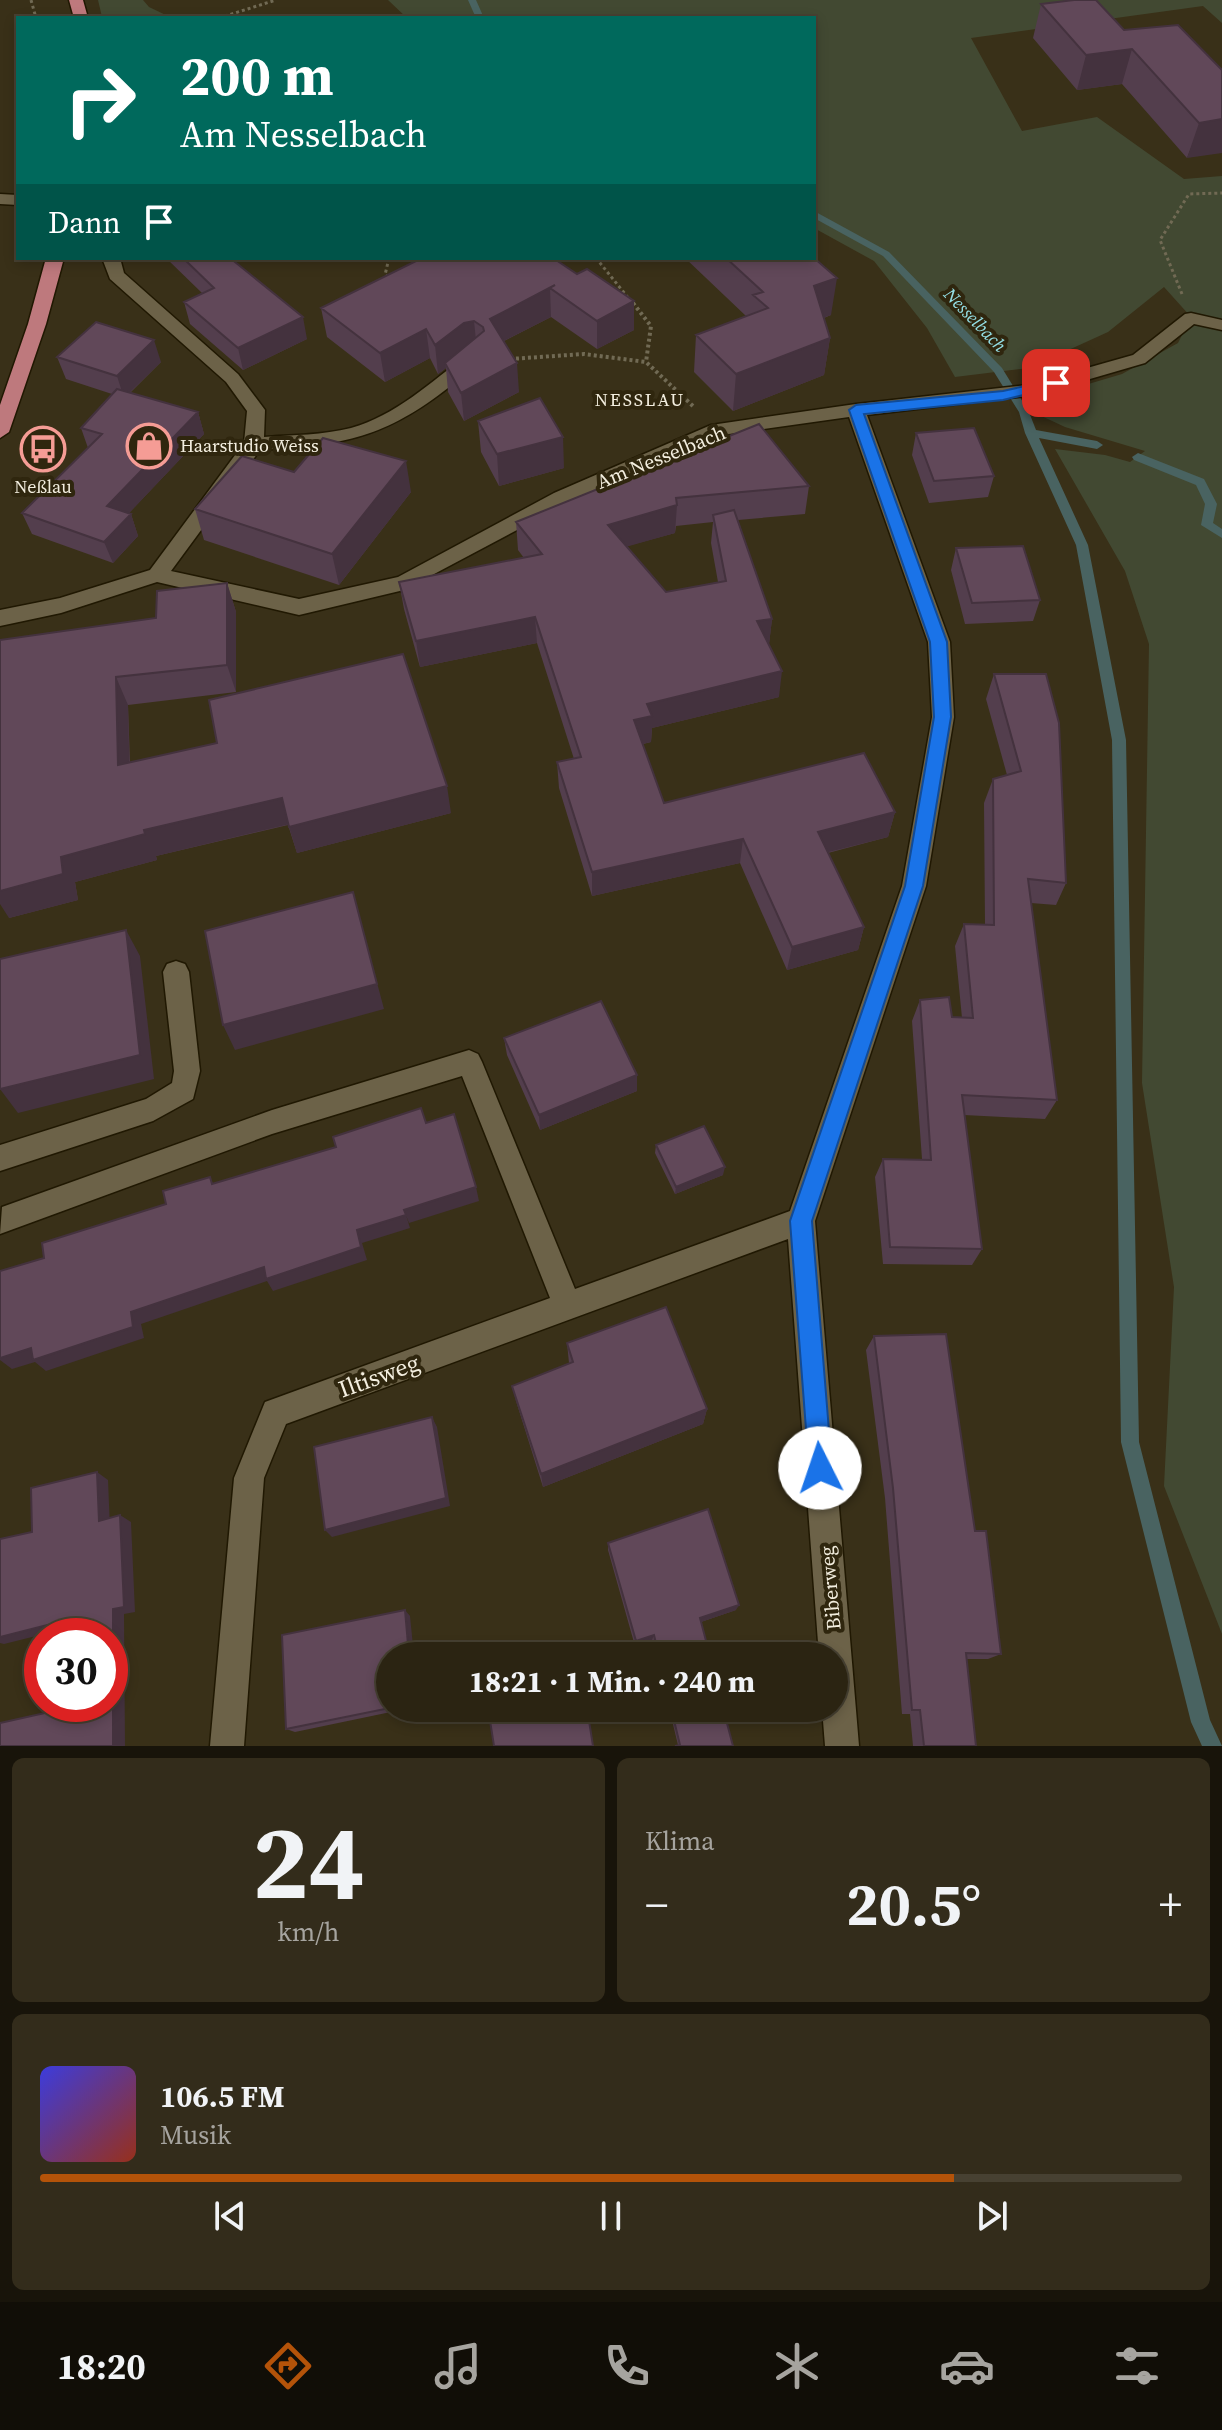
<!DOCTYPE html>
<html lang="de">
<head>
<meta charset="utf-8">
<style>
	body { margin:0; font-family:"Source Serif 4",serif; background:#332c1b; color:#f1f3f6; height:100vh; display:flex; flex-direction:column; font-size:30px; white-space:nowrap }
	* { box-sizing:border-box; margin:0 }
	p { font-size:26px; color:#a6a49f }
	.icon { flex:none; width:44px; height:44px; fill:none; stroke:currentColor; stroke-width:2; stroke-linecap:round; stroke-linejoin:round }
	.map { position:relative; height:1746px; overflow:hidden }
	.drawer { display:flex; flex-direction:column; gap:12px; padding:12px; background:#18140a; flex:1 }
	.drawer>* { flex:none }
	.hud { position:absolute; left:16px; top:16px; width:800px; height:244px; border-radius:0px; box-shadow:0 4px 12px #0003,0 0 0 2px #474132; background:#00695c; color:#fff; overflow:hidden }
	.speed { position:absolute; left:24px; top:1618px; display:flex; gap:16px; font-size:40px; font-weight:700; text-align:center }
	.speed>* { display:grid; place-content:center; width:104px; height:104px; border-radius:50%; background:#2b2412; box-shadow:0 4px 12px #0003,0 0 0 2px #474132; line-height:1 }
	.speed .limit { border:12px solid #d22; background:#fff; color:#111 }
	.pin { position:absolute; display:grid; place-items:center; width:68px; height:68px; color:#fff; margin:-34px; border-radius:16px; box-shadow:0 4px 12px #0006 }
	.me { position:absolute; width:88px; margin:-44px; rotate:356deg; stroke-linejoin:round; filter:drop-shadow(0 0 6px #0008) }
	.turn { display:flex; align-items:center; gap:28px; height:168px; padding:0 32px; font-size:36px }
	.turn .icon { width:104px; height:104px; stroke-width:2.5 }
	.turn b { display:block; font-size:56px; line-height:68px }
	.then { display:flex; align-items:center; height:76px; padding:0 32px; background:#0003; gap:16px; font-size:30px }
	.big { font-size:60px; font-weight:700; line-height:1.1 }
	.drawer .card { flex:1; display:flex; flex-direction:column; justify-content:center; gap:12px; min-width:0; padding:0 28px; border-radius:12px; background:#332c1b }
	.drawer .dial { align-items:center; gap:0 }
	.dial b { font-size:104px; line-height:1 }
	.song { display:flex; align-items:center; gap:24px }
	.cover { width:96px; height:96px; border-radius:12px; background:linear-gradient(135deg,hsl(240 70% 55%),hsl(10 70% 35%)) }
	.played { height:8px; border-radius:4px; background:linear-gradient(90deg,#b45309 80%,#474132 80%) }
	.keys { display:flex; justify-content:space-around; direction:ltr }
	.heat { display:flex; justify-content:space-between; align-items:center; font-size:44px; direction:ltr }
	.drawer .tiles { flex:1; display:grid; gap:12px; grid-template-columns:1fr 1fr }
	.card:last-child { grid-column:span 2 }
	.trip { position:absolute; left:376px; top:1642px; width:472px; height:80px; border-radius:40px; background:#2b2412; box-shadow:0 4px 12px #0003,0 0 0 2px #474132; font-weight:700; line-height:80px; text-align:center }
	.menu { display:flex; height:128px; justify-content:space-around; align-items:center; background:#110e07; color:#a6a49f }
	.menu .icon { width:56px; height:56px }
	.menu .on { color:#b45309 }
	.menu b { font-size:36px; color:#f1f3f6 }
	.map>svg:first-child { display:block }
	.green { fill:#424932 }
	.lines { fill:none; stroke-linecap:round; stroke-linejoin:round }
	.stream { fill:#496361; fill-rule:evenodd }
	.minor-casing { stroke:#201802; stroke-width:3 }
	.major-casing { stroke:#201802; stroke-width:3 }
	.path-far1 { stroke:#716a54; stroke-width:3; stroke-dasharray:3 3; stroke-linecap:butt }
	.path { stroke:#716a54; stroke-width:4; stroke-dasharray:3 3; stroke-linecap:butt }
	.minor { fill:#6c6248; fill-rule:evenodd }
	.major { fill:#be797d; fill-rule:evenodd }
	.wall { fill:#533e4d; fill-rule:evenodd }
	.shaded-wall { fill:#44323e }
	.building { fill:#614859; stroke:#44323e; stroke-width:2 }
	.route { fill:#1a73e8; stroke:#114b97; stroke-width:2 }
	.labels { text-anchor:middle; stroke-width:8; stroke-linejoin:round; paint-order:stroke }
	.far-water-label { font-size:18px; font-style:italic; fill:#94dee4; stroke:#2f260e }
	.far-neighbourhood-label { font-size:18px; letter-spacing:2px; fill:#f3eedf; stroke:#2f260e }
	.far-poi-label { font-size:18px; fill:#f3eedf; stroke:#2f260e; text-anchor:start }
	.street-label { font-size:20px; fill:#f3eedf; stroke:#2f260e }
	.near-street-label { font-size:24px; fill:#f3eedf; stroke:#2f260e }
</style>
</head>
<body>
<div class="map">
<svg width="1222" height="1746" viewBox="0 0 1222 1746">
	<rect width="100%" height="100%" fill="#393018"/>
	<path class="green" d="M98 0H143L149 7 172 18H106L102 17Z
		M388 0H1222V23L1203 6 971 38 1022 131 1097 117 1184 179 1222 176V1634L1164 1486 1174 1287 1142 1083 1149 644 1125 571 1055 449 1105 455 1130 462 1145 451 1065 427 1018 405 1122 374 1178 343 1191 317 1164 287 1108 332 1029 368 955 377 927 328 874 261 814 228V18H407Z"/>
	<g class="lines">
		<path class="stream" d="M468 0H476L484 18H476Z
			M814 211 889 252 1002 368 1029 412 1036 430 1097 441 1103 445 1097 449 1039 438 1088 545 1126 740 1139 1442 1210 1720 1222 1746H1202L1191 1722 1121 1442 1112 740 1076 545 1025 433 1019 412 994 372 883 256 814 218Z
			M1138 453 1204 479 1217 504 1213 523 1222 529V538L1201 525 1205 504 1196 485 1134 460 1132 457Z"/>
		<g class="minor-casing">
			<path id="minor" d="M0 194 18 195V205L0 204Z
				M102 258H120L124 273 238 374 265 410 264 437C293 435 323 435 351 428 395 416 431 382 467 355L473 353 482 359C473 371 457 381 444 391 380 440 338 445 260 450L171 571 299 599 398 577 554 493 711 425 856 404 1027 385 1133 355 1185 314 1191 313 1222 320V330L1194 324 1145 363 1035 395 867 415 950 642 954 717 926 886 815 1221 859 1746H825L822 1708H834V1656H819L788 1239 286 1424 264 1478 244 1746H210L234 1478 265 1402 550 1298 462 1076 272 1134 0 1234 2 1207 272 1110 469 1050 478 1054 482 1062 575 1289 790 1211 902 886 932 717 928 642 849 417 722 435 568 503 404 590 299 615 157 582 61 613 0 626V610L60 598 150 570 244 443 247 411 226 382 110 279Z
				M176 961 185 964 189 972 200 1071 193 1099 153 1121 0 1171V1145L146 1099 172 1083 174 1071 163 972 167 964Z"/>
		</g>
		<g class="major-casing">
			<path id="major" d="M69 0H83L88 18H74Z
				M46 258H64L46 324 9 432 0 438V405L28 324Z"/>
		</g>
		<path class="path-far1" d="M31 0 36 18
			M219 18 276 0
			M389 258 385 275 391 280
			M596 258 634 305
			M1182 294 1160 240 1189 194 1222 193"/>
		<path class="path" d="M633 303 651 326 646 362
			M510 359 584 354 646 362 694 407"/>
		<use href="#minor" class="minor"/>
		<use href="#major" class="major"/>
	</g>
	<path class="wall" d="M1041 4 1124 30 1222 70 1187 158 1122 84 1077 90 1033 38Z
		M166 258H230L307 339 243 370 190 324 184 302 202 293Z
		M685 258H814L831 315 824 318 830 338 824 375 733 411 694 372 696 335 746 316Z
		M577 274 634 301V330L597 349 551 317 504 341 519 392 464 421 448 392 446 368 438 374 430 358 385 382 327 337 321 308Z
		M57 357 161 362 130 393 198 412 204 434 128 514H131L138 536 113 563 32 534 22 513 88 448 81 428 112 394 66 379Z
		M478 421 564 468 499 486 481 452Z
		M759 424 809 486 805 514 738 520 772 619 769 644 779 697 652 728 651 742 643 744 664 803 895 812 888 837 828 853 864 927 858 950 787 970 740 863 592 896 559 788 557 762 574 759 537 643 420 667 404 609 399 582 524 558 518 550 516 522ZM713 522 711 543 718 582 666 592 627 546 675 533 676 526Z
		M916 433 994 476 988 497 929 503 912 455Z
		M294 472 411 492 339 585 204 540 195 509Z
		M956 548 1040 600 1033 621 965 624 951 570Z
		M227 583 236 612V692L128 705 130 763 451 813 297 853 288 825 156 856 157 860 75 882 78 900 9 918 0 640 156 618Z
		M994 674 1066 883 1056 905 1031 903 1057 1100 1045 1119 964 1115 982 1249 972 1265 883 1264 875 1177 883 1159H922L912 1021 920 1000 952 1017 962 1018 955 946 964 924 985 925 984 803 993 779 1007 775 986 699Z
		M504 1038 637 1091 540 1130 507 1055Z
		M656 1145 723 1175 675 1194 655 1153Z
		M874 1336 975 1531 1001 1654 988 1659H966L976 1746H913L910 1714H902L885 1498 866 1350Z
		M567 1343 707 1409 703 1424 543 1487 516 1401 512 1386 569 1363Z
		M608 1543 736 1610 701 1622 710 1656H656L652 1640 635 1646 608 1550Z
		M410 1616 390 1708H410L295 1732 286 1729Z
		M669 1708H723L732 1746 678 1745Z"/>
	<path class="shaded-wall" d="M1132 49 1122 84 1077 90 1086 55Z
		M1222 119V153L1187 158 1199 123Z
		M837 278 831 315 809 323 814 286Z
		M550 288 551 317 492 347 490 319Z
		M634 301V330L597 349V321Z
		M303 317 307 339 243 370 238 348Z
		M474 321 477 350 445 363 446 368 438 374 435 345 464 323Z
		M426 329 430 358 385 382 380 353Z
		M830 338 824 375 733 411 736 374Z
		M154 340 161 362 124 398 117 376Z
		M517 363 519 392 464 421 461 393Z
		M198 412 204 434 115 528 107 506Z
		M563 437 564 468 499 486 497 454Z
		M406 461 411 492 339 585 332 554Z
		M677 505 675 533 608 552V525Z
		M131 514 138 536 113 563 104 542Z
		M227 583 236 612V692L227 665Z
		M535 617 537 643 420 667 416 641Z
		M772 619 769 645 757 621Z
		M782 671 779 697 652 728 651 742 634 746V720L647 704Z
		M116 677 128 705 130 792 118 765Z
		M447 786 451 813 297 853 289 827Z
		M282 798 290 824 156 856 157 860 75 882 78 900 9 918 0 904V891L61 857 144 830Z
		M895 812 888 837 813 856 818 832Z
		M743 839 740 863 592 896V872Z
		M353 892 384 1009 235 1050 223 1025Z
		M864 927 858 950 787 970 792 947Z
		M126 930 140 956 154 1079 18 1113 0 1089Z
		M637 1075V1091L540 1130 539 1115Z
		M725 1167 723 1175 675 1194 676 1187Z
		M476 1187 479 1201 409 1223 404 1210Z
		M406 1215 410 1228 362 1243 367 1260 273 1291 267 1281 141 1324 144 1338 46 1371 35 1362 12 1369 0 1360V1358L131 1312 357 1230Z
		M707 1409 703 1424 543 1487 541 1474Z
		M432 1417 437 1427 450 1506 332 1537 325 1530Z
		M97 1472 108 1480 110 1528 99 1521Z
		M120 1515 131 1522 135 1612 124 1614 125 1746H113V1609Z
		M739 1605 736 1610 698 1623 700 1618Z
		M405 1610 410 1616 414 1656H409Z
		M55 1623 68 1628 4 1644 0 1643V1637Z
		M654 1635 652 1640 635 1646 636 1641Z"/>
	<path class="building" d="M1074 0H1096L1124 30 1178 25 1222 70V119L1199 123 1132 49 1086 55 1041 4Z
		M183 258H230L303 317 238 348 184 302 214 288Z
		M422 258H553L577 274 587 269 634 301 597 321 550 288 555 285 490 319 517 363 461 393 445 363 484 331 483 327 474 321 464 323 435 345 426 329 380 353 321 308Z
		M726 258H814L837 278 814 286 830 338 736 374 696 335 768 308 753 295 763 292Z
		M96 322 154 340 117 376 57 357Z
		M117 389 198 412 107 506 131 514 104 542 22 513 102 434 81 428Z
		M540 398 563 437 497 454 478 421Z
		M759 424 809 486 676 498 677 505 608 525 666 592 726 581 713 515 734 510 772 619 757 621 782 671 647 704 652 716 634 720 664 803 864 753 895 812 818 832 864 927 792 947 743 839 592 872 557 762 581 757 535 617 416 641 399 582 542 554 516 522Z
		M974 428 994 476 934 481 916 433Z
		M323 438 406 461 332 554 195 509 242 456 294 472Z
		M1023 546 1040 600 972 603 956 548Z
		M227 583V665L116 677 118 765 217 743 209 700 403 654 447 786 289 827 282 798 144 830 145 834 61 857 63 874 0 891V640L156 618 157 591Z
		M994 674H1046L1059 723 1066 883 1028 879 1057 1100 962 1095 982 1249 890 1247 883 1159 931 1160 920 1000 949 997 952 1017 973 1018 964 924 994 925 993 779 1021 771Z
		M353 892 377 984 223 1025 205 931Z
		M126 930 140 1055 0 1089V959Z
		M601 1001 637 1075 539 1115 504 1038Z
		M421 1108 426 1123 454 1114 476 1187 404 1210 406 1215 357 1230 361 1247 266 1279 264 1267 131 1312 133 1327 33 1360 31 1348 0 1358V1271L44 1258 42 1243 166 1204 163 1191 210 1177 212 1184 336 1147 333 1137Z
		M704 1126 725 1167 676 1187 656 1145Z
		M666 1307 707 1409 541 1474 512 1386 573 1362 567 1343Z
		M946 1334 975 1531H986L1001 1654 966 1653 976 1746H924L920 1710H912L893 1488 874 1336Z
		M432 1417 446 1498 325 1530 314 1447Z
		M97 1472 99 1521 120 1515 124 1607 113 1609V1746H0V1723L54 1711V1704H110V1636H55V1623L0 1637V1539L32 1532 31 1488Z
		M708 1509 739 1605 700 1618 710 1656H659L654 1635 636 1641 608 1543Z
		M405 1610 409 1656H390V1708L286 1729 282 1635Z
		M488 1708H587L593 1746H494Z
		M671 1708H723L733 1746H675L680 1745Z"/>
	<path class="route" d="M1056 379 1061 380V386L1003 400 864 414 947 642 951 717 923 886 812 1221 832 1468 829 1476 820 1480 812 1476 809 1468 790 1221 905 886 934 717 930 642 849 410 856 405 1003 391Z"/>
	<defs>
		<g id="shop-ring" transform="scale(2.3)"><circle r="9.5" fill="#2f260e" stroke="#f59c95" stroke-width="1.5"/><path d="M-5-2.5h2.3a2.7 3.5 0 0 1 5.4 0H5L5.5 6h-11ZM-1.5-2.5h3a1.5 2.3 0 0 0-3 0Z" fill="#f59c95"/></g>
		<g id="bus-ring" transform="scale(2.3)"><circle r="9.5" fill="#2f260e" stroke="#f59c95" stroke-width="1.5"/><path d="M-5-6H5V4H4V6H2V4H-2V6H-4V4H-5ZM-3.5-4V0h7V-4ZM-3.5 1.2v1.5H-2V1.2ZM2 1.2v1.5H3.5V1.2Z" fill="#f59c95"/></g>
	</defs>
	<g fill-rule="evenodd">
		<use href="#shop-ring" x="149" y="446"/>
		<use href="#bus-ring" x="43" y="449"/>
	</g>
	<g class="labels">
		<g class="far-water-label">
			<text transform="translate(975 320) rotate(46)" y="6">Nesselbach</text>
		</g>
		<g class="far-neighbourhood-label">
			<text x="640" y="406">NESSLAU</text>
		</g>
		<g class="far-poi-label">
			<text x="180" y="452">Haarstudio Weiss</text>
			<text x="43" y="493" text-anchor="middle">Neßlau</text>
		</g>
		<g class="street-label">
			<text transform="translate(661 457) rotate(-22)" y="7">Am Nesselbach</text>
			<text transform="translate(830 1588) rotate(-95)" y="7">Biberweg</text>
		</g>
		<g class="near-street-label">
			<text transform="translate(379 1376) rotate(-20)" y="8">Iltisweg</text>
		</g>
	</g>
</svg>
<div class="speed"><div class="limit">30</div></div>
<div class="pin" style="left:1056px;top:383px;background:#d93025"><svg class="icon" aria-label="arrive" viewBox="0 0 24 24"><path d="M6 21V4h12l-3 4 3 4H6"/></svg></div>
<svg class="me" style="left:820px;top:1468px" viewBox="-20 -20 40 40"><circle r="19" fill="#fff"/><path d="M0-13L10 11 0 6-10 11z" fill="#1a73e8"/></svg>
<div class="trip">18:21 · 1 Min. · 240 m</div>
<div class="hud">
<div class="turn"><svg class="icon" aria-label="right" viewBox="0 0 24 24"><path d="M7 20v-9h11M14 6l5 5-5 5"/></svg><div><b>200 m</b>Am Nesselbach</div></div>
<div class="then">Dann<svg class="icon" aria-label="arrive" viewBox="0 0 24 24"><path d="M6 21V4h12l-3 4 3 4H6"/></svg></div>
</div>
</div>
<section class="drawer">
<div class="tiles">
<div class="card dial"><b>24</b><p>km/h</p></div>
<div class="card"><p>Klima</p>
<div class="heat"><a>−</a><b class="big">20.5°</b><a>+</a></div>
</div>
<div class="card">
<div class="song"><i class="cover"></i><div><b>106.5 FM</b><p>Musik</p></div></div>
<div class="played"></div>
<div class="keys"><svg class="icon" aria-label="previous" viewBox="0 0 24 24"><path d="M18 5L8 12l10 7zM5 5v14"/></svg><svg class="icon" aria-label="pause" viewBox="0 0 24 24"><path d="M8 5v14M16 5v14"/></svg><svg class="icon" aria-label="next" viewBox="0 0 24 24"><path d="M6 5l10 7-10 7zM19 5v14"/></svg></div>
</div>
</div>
</section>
<nav class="menu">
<b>18:20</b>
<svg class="icon on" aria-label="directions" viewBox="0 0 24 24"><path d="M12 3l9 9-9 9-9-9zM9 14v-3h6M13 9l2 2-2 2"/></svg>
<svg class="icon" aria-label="music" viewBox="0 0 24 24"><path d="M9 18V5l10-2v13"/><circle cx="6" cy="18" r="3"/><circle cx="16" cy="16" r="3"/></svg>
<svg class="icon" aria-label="phone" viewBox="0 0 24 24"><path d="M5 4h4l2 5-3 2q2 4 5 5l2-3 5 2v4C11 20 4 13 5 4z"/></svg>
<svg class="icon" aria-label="climate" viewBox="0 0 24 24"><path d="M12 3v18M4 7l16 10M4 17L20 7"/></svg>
<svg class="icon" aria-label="car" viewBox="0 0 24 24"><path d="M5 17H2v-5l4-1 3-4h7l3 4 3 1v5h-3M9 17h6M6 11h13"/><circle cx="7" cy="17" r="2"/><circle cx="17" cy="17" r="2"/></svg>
<svg class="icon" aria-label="filters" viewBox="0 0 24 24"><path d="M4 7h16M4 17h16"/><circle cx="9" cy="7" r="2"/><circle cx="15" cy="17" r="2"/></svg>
</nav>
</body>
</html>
